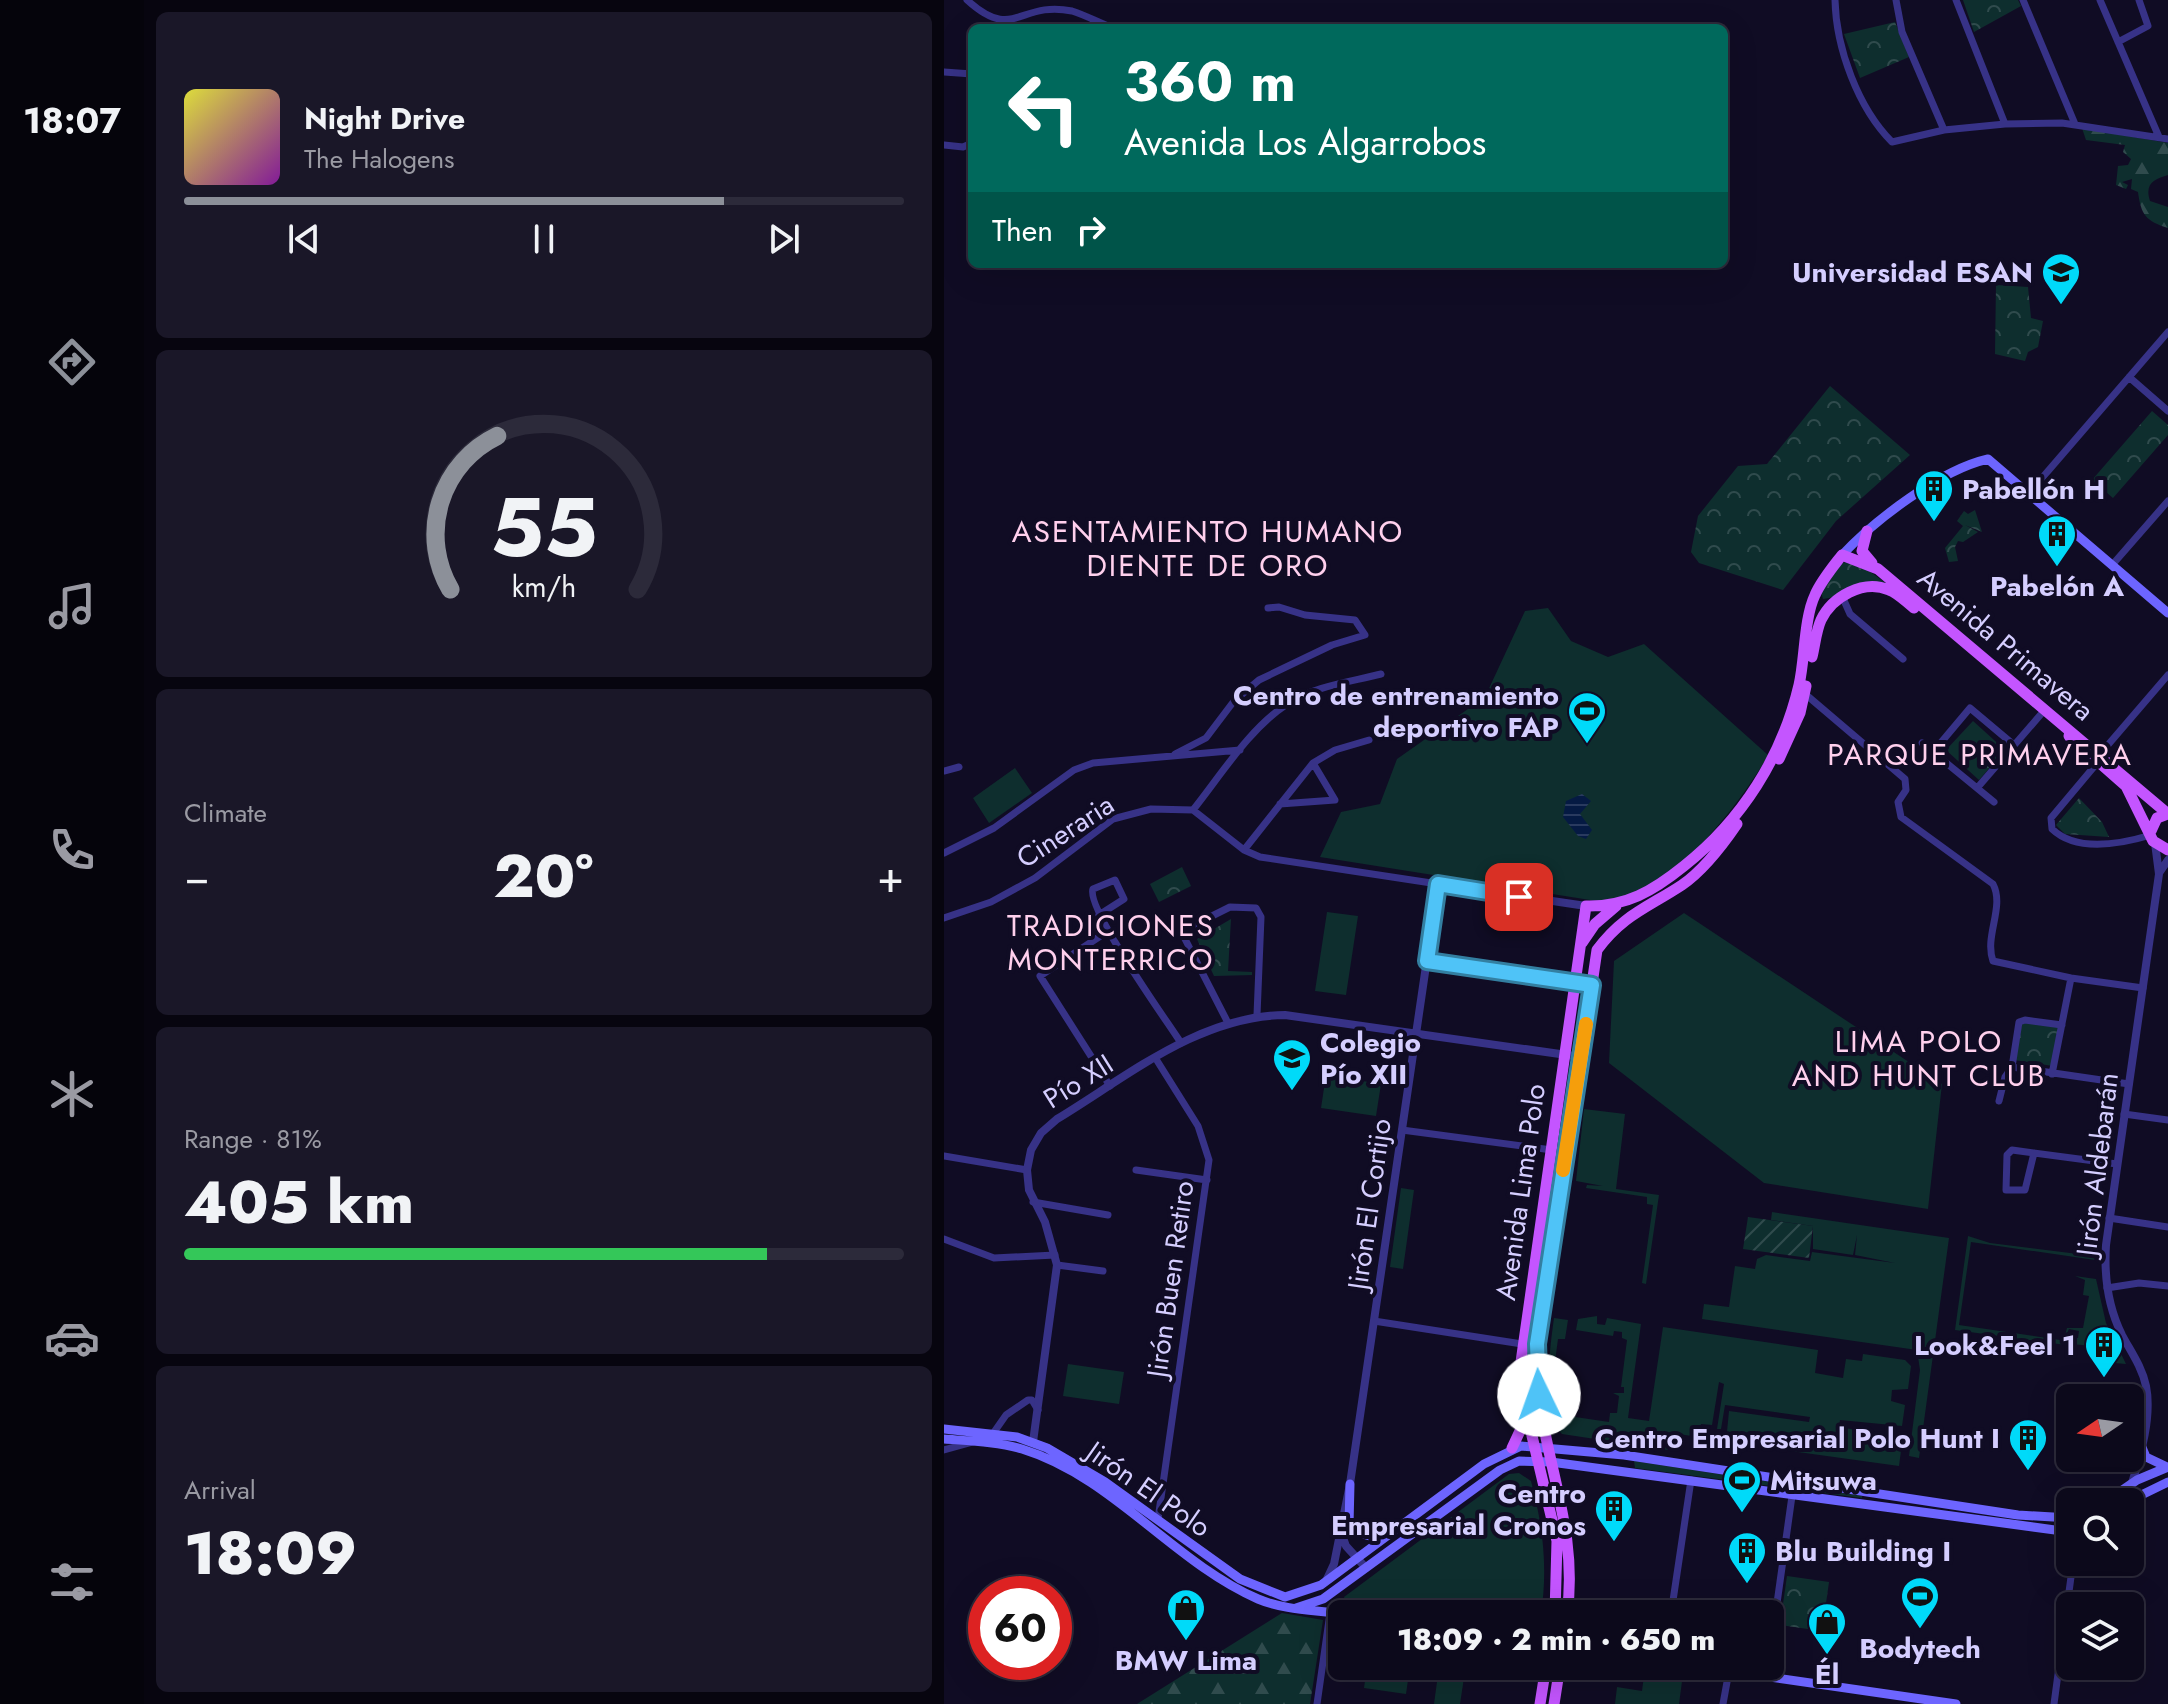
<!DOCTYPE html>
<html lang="en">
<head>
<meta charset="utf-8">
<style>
	body { margin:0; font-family:Jost,sans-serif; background:#1a1728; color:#f1f3f6; height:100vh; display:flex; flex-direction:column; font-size:30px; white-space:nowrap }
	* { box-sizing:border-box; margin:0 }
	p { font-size:26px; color:#9a9aa3 }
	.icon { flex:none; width:44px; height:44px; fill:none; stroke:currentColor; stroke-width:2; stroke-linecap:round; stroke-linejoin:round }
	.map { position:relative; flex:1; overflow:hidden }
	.details { display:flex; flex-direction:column; gap:12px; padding:12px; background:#07050f; width:800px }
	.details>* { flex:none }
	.banner { position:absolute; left:24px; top:24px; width:760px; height:244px; border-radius:12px; box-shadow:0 8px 32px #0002,0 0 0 2px #2c2a3a; background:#00695c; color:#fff; overflow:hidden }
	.needle { width:52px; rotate:257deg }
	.buttons { position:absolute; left:1112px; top:1384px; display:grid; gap:16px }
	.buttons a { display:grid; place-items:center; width:88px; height:88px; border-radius:12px; background:#0c091b; box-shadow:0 8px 32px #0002,0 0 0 2px #2c2a3a; font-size:40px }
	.speed { position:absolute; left:24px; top:1576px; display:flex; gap:16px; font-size:40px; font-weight:700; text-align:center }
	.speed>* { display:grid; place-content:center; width:104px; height:104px; border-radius:50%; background:#0c091b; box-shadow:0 8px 32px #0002,0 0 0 2px #2c2a3a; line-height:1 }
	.speed .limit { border:12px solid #d22; background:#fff; color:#111 }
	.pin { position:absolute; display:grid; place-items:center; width:68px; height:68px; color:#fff; margin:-34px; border-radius:16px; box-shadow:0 4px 12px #0006 }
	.me { position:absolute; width:88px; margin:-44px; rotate:357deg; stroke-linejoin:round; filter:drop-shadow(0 0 6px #0008) }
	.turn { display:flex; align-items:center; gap:28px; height:168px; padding:0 24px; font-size:36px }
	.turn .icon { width:104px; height:104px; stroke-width:2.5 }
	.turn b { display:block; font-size:56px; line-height:68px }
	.then { display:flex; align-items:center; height:76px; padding:0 24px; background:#0003; gap:16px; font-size:30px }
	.big { font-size:60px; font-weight:800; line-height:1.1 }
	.details .tile { flex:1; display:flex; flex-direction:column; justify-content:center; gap:12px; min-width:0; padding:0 28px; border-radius:12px; background:#1a1728 }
	.details .dial { align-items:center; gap:0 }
	.dial svg { height:208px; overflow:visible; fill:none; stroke:#2c2a3a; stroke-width:7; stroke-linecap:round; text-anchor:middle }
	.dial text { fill:#f1f3f6; stroke:none }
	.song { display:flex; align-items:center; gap:24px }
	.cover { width:96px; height:96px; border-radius:12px; background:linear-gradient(135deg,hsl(60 70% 55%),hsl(290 70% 35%)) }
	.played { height:8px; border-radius:4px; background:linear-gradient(90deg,#8c9099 75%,#2c2a3a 75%) }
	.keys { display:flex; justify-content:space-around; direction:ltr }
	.heat { display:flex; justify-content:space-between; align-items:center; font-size:44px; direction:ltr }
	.charge { height:12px; border-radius:6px; background:linear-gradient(90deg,#34c759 81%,#2c2a3a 0) }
	.trip { position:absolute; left:384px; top:1600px; width:456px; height:80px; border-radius:12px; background:#0c091b; box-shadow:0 8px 32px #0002,0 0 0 2px #2c2a3a; font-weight:800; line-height:80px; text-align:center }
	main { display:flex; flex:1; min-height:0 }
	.tab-bar { display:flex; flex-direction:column; width:144px; justify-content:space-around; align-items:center; background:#05040b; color:#9a9aa3 }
	.tab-bar .icon { width:56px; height:56px }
	.tab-bar .selected { color:#8c9099 }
	.tab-bar b { font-size:36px; color:#f1f3f6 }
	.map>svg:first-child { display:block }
	.grass { fill:#0e2e2e }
	.forest { fill:url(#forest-firs) }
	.park { fill:url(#park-crowns) }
	.garden { fill:url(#garden-furrows) }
	.water { fill:url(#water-rules) }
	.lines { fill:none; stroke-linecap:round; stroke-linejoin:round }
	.minor { stroke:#373287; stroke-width:7 }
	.tertiary { stroke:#373287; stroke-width:8 }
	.secondary { stroke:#6d65ff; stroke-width:9 }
	.primary { stroke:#c455ff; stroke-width:11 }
	.route-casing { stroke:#337fa1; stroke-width:20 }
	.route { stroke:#4fc3f7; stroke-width:14 }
	.slow { stroke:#f59e0b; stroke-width:14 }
	.labels { text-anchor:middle; stroke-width:8; stroke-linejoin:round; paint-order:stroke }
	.poi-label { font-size:28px; font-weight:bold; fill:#d5ceff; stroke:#100c24; text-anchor:end }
	.street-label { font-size:28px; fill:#d5ceff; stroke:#100c24 }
	.neighbourhood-label { font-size:30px; letter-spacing:2px; fill:#ffd0ed; stroke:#100c24 }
</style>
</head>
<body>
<main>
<nav class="tab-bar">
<b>18:07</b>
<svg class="icon selected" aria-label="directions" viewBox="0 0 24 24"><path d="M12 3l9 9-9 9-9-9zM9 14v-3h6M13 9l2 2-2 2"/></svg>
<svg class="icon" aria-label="music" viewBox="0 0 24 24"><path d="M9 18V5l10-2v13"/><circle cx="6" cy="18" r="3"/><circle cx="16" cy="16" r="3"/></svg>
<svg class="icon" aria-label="phone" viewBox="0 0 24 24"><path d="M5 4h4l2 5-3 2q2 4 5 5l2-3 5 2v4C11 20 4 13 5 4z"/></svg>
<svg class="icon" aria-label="climate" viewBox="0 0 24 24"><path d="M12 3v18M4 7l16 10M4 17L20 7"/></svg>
<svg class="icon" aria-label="car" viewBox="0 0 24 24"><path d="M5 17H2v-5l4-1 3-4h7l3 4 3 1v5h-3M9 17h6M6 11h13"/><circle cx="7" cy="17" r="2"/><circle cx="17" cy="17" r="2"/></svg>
<svg class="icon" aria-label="filters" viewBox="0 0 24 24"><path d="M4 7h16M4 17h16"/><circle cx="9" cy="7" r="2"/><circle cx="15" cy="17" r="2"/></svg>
</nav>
<section class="details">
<div class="tile">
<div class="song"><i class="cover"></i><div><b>Night Drive</b><p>The Halogens</p></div></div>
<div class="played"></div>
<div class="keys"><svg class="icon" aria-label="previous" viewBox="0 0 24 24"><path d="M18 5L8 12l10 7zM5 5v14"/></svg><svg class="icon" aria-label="pause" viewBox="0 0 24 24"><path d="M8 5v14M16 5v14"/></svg><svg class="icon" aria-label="next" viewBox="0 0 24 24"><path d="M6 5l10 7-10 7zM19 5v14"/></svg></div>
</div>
<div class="tile dial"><svg viewBox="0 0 100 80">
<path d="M14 69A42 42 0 1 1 86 69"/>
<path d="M14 69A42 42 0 0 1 32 10" stroke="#8c9099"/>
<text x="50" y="56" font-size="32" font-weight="700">55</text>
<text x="50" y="72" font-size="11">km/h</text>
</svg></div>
<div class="tile"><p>Climate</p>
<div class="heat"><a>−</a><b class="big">20°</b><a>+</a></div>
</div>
<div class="tile"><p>Range · 81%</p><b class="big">405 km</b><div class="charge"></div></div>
<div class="tile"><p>Arrival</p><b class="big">18:09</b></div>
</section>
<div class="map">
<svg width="1224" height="1704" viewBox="0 0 1224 1704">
	<defs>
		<pattern id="forest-firs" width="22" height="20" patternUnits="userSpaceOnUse" patternTransform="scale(2)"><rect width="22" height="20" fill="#0e2e2e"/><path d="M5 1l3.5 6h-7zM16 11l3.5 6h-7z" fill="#304b4d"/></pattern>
		<pattern id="park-crowns" width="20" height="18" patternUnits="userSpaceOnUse" patternTransform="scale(2)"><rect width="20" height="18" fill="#0e2e2e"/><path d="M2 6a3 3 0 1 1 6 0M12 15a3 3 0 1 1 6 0" fill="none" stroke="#304b4d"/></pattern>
		<pattern id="garden-furrows" width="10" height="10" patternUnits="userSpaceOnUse" patternTransform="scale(2)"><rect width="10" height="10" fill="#0e2e2e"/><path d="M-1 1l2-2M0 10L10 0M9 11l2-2" fill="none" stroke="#304b4d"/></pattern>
		<pattern id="water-rules" width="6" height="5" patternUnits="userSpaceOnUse" patternTransform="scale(2)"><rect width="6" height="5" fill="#051a43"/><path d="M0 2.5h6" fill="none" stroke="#293a5f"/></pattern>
	</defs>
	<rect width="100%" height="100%" fill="#100c24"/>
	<path class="grass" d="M604 608 627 641 664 657 700 644 824 755C798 802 727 893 671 901 663 902 654 900 646 900L376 857 397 812 436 804 453 759 541 697 581 611Z
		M71 768 88 793 45 823 29 798Z
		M383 912 414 916 402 995 371 991Z
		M740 913 998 1084 984 1209 820 1183 665 1063 670 961Z
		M382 1075 437 1084 432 1116 377 1108Z
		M640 1109 681 1114 672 1189 715 1195 702 1284 698 1283 709 1205 703 1204V1197L642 1188 643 1185 659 1186 632 1181Z
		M457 1188 470 1190 459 1269 446 1267Z
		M828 1212 1005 1238 975 1458 965 1456 976 1370 973 1350 758 1319 760 1304 785 1307 791 1266 811 1269 813 1259 822 1255 866 1261 868 1252 951 1263 911 1255 913 1235 909 1255 869 1249V1226L827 1220Z
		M1024 1236 1046 1243 1150 1256 1151 1260 1027 1242 1015 1325 1123 1341 1122 1345 1011 1330Z
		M1131 1276 1152 1279 1162 1323 1182 1364 1170 1363V1348L1127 1344 1126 1338H1134L1135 1331 1125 1329 1120 1339 1123 1328H1139L1145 1296 1139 1295 1141 1280Z
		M653 1316V1324L661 1325 663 1318 697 1324 684 1418 705 1421 719 1327 874 1350 871 1373 899 1378 902 1359 918 1361 919 1354 961 1360 967 1366 964 1389 948 1390 947 1401 961 1405 958 1426 896 1420 895 1427 954 1437 958 1443 955 1466 782 1442 785 1411 865 1422 866 1417 781 1405 777 1429H773L780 1384 775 1382 768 1425 757 1424 755 1437 727 1433 724 1450 618 1434C597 1413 606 1347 610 1318L624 1320 621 1339H614L608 1384 615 1385 611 1414 665 1422 666 1413H673L675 1396 669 1393H680V1387H677L683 1340 678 1338V1332L670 1331 669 1336 632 1330 634 1319Z
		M124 1364 180 1372 175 1404 119 1396Z
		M690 1461 918 1496V1498L691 1468Z
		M575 1473 587 1481C599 1526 604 1567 597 1614H472L402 1604 400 1597 565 1474Z
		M423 1666 457 1671 436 1666H466L462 1694 420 1688Z
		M495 1667 521 1671 516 1704H490Z
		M701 1668 739 1674 735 1704H671L673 1687 698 1691Z"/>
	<path class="forest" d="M1138 128 1224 143V175C1211 179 1200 183 1206 201L1224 207V228C1202 221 1197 215 1194 192L1187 189 1188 179 1178 182 1184 185 1182 189 1172 185 1174 166 1184 165 1187 159 1179 152 1181 145 1142 140Z
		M338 1613 379 1620 366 1704H193Z"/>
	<path class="park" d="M1019 0H1074L1077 6 1030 32Z
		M951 22 965 57 916 78 900 34Z
		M1052 285 1084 287 1087 318 1099 321 1094 347 1084 352 1081 361 1051 354Z
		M886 386 966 455 892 521 839 590 755 563 747 552 754 516 794 466 823 464Z
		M1208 411 1224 425V435L1169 498 1148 480Z
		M1031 510 1038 532 1021 525 1034 532 1019 542 1014 541 1011 547 1014 561 1005 562 1001 548 1019 526 1013 521 1020 511 1024 514Z
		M910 560 947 587 879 599 877 592 898 563Z
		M1029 721 1061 750 1035 780 1002 750Z
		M1135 798 1158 822 1165 837 1121 834 1112 825Z
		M238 867 247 886 215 902 206 884Z
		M287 919 284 971 308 972V975L270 976 253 939Z
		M1076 1022 1115 1027 1109 1066 1070 1060Z
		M843 1576 885 1582 878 1631 836 1625Z"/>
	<path class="garden" d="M804 1217 869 1226 865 1258 799 1249Z"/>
	<path class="water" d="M638 794 647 801 636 814 648 830 642 839 634 836 619 817 622 801Z"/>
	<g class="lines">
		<path class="minor" d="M23 0C70 43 75 0 128 11 141 15 156 23 169 28
			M891 0C892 48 914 108 948 142L1000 130 1061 124 1118 123 1224 139
			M952 0 958 32 1000 130
			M1012 0 1061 124
			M1079 0 1131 124
			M1156 0 1215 137
			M1174 42 1204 26 1195 0
			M0 72 28 74
			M0 145 19 147 28 143
			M1185 377 1224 411
			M1086 492 1224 332
			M1169 564 1224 501
			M898 596 906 614 959 659
			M860 693 961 779 962 790 954 802 957 817 1049 884C1061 907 1040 936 1049 961L1127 978 1199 988
			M978 743 1050 802
			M989 752 1026 708 1070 745
			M1157 753 1224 675
			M231 754 262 738 290 701 315 680 388 645 421 635 411 620 361 615 335 607 324 608
			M1154 762 1107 818 1108 829C1133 853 1177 844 1207 835
			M0 771 15 767
			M1034 787 1098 713
			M336 804 391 800 369 763
			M249 810C277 775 305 729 343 704 370 686 406 682 437 674
			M300 850 369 763 391 750 425 740
			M0 853 50 828 130 770 149 763 296 750
			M155 915 180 899 171 880 149 889C141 907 223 1021 237 1043
			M0 918 47 902 91 878 169 819 207 809 249 810 300 850 316 857 494 884
			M164 931 96 976 166 1086
			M483 961 648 985
			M283 1021 240 937 244 928 286 907 312 908 317 917 313 1015
			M212 1059 254 1126 265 1160 214 1519
			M1068 1067 1185 1084
			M1108 1074 1127 978
			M1055 1101 1061 1077 1068 1067 1075 1022 1081 1020 1118 1025
			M1180 1114 1224 1120
			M458 1130 608 1150
			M1090 1153 1081 1190H1062L1063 1155 1068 1150 1173 1164
			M0 1156 83 1170
			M192 1170 263 1180
			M89 1202 164 1215
			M1165 1218 1224 1227
			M0 1239 50 1258 111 1255
			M113 1265 159 1271
			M1163 1288 1195 1283 1224 1286
			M430 1321 578 1344
			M48 1435 62 1415 84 1400H88L94 1410
			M0 1450 29 1442
			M727 1614 747 1480
			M826 1653 848 1496
			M373 1704 386 1613
			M779 1704 785 1671
			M1110 1704 1129 1562"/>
		<path class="tertiary" d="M1215 873 1224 860
			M89 1442 113 1265 101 1222 85 1190 83 1170 87 1150 97 1133 113 1119C184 1076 255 1016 341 1015L637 1057
			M1188 1483C1197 1454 1208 1416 1202 1386 1198 1367 1187 1352 1178 1335 1164 1307 1160 1276 1162 1245L1215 874 1211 843
			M398 1535 402 1546 422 1568
			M383 1579 390 1564 406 1484 494 884 642 906"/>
		<path class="secondary" d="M898 555C931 520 996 470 1044 459L1224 613
			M0 1429 73 1437 103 1448 161 1482 296 1579 341 1597 377 1585 540 1464 577 1446 680 1455 1074 1515 1126 1518
			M0 1439C26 1441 54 1442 78 1449 169 1477 229 1562 314 1599 340 1610 371 1610 398 1614
			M1197 1445 1202 1457 1223 1467
			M406 1484 405 1525 409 1531 429 1537 444 1532
			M1161 1502 1193 1480 1224 1467
			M1183 1502 1224 1482
			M352 1608 379 1599 556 1470 575 1461 607 1462 1126 1532
			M749 1666 1012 1704"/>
		<path class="primary" d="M923 531 918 551 928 563
			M868 657C871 645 872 631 877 620 888 597 919 579 945 590 954 593 962 602 970 608
			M1125 736 1182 786 1209 841 1224 850
			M835 759 856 713 862 686
			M638 943 651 924 672 906
			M568 1448 582 1418
			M611 1614 613 1541 588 1436 577 1362 642 906C682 907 709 891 740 866 798 820 838 757 855 685 861 659 860 618 871 595 877 581 888 568 898 555L934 569 1224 814 1213 818 1207 831
			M623 1614C636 1521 592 1448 593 1358L653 950C679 915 703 908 738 885 760 870 778 846 793 824
			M596 1704 602 1666
			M610 1704 616 1666"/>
	</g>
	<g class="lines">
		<g class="route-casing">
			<path id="route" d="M575 897 494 884 483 961 648 985 593 1344 595 1395"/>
		</g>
		<use href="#route" class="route"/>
		<path class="slow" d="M619 1170 642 1024"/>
	</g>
	<defs>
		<g id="university-pin" transform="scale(2)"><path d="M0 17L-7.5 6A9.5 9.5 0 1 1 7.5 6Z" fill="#00daf9" stroke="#100c24"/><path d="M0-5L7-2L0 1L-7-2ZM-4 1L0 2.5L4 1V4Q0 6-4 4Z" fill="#111"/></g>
		<g id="building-pin" transform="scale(2)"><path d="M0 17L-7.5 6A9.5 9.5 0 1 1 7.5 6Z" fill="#00daf9" stroke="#100c24"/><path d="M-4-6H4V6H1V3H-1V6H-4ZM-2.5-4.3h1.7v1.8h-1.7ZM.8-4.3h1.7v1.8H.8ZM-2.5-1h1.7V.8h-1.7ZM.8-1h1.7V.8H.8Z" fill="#111"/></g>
		<g id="stadium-pin" transform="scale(2)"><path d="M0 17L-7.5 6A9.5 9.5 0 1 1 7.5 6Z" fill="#00daf9" stroke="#100c24"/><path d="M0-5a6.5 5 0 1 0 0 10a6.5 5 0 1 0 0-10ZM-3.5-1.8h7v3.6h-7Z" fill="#111"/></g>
		<g id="school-pin" transform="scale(2)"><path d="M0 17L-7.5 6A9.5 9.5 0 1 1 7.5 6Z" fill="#00daf9" stroke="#100c24"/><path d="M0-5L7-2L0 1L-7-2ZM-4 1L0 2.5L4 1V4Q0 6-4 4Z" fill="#111"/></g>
		<g id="shop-pin" transform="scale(2)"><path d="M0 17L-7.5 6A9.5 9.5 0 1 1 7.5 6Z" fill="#00daf9" stroke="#100c24"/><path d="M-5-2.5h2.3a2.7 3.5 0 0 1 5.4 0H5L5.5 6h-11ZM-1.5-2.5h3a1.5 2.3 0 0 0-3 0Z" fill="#111"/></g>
	</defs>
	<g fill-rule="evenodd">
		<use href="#university-pin" x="1117" y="272"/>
		<use href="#building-pin" x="990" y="489"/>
		<use href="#building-pin" x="1113" y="534"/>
		<use href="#stadium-pin" x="643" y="711"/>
		<use href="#school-pin" x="348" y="1058"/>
		<use href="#building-pin" x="1160" y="1345"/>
		<use href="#building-pin" x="1084" y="1438"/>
		<use href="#stadium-pin" x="798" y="1480"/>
		<use href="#building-pin" x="670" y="1509"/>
		<use href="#building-pin" x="803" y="1551"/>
		<use href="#stadium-pin" x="976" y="1596"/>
		<use href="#shop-pin" x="242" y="1608"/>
		<use href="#shop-pin" x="883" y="1622"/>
	</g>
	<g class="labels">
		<g class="poi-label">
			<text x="1089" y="282">Universidad ESAN</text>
			<text x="1018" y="499" text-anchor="start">Pabellón H</text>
			<text x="1113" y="596" text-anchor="middle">Pabelón A</text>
			<text x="615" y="705">Centro de entrenamiento<tspan x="615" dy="32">deportivo FAP</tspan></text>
			<text x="376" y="1052" text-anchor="start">Colegio<tspan x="376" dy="32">Pío XII</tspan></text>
			<text x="1132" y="1355">Look&amp;Feel 1</text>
			<text x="1056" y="1448">Centro Empresarial Polo Hunt I</text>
			<text x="826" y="1490" text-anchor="start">Mitsuwa</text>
			<text x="642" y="1503">Centro<tspan x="642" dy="32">Empresarial Cronos</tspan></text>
			<text x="831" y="1561" text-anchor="start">Blu Building I</text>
			<text x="976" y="1658" text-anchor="middle">Bodytech</text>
			<text x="242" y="1670" text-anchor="middle">BMW Lima</text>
			<text x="883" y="1684" text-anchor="middle">Él</text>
		</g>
		<g class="street-label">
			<text transform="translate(1062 644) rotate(40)" y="10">Avenida Primavera</text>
			<text transform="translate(121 831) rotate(-33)" y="10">Cineraria</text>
			<text transform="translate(134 1081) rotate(-32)" y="10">Pío XII</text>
			<text transform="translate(1153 1164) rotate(-83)" y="10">Jirón Aldebarán</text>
			<text transform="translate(576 1192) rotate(-82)" y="10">Avenida Lima Polo</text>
			<text transform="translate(425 1204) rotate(-82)" y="10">Jirón El Cortijo</text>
			<text transform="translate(226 1279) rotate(-82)" y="10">Jirón Buen Retiro</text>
			<text transform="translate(205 1489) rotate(35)" y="10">Jirón El Polo</text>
		</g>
		<g class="neighbourhood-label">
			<text x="264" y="542">ASENTAMIENTO HUMANO<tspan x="264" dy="34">DIENTE DE ORO</tspan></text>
			<text x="1036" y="765">PARQUE PRIMAVERA</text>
			<text x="167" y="936">TRADICIONES<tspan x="167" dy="34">MONTERRICO</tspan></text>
			<text x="975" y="1052">LIMA POLO<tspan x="975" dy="34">AND HUNT CLUB</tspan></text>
		</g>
	</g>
</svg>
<div class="buttons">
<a><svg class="needle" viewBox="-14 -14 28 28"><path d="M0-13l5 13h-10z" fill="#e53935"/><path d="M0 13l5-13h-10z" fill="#9a9aa3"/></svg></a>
<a><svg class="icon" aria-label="search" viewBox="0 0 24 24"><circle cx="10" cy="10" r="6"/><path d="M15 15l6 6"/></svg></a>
<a><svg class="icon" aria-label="layers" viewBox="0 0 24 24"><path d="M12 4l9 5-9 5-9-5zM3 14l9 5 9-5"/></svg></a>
</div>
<div class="speed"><div class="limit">60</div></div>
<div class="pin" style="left:575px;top:897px;background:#d93025"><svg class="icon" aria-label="arrive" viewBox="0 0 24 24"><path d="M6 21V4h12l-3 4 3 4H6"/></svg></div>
<svg class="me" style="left:595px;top:1395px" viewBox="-20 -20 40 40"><circle r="19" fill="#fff"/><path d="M0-13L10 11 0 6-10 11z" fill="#4fc3f7"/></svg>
<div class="trip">18:09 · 2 min · 650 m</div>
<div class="banner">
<div class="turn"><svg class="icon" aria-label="left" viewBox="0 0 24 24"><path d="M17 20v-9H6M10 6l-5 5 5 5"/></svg><div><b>360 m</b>Avenida Los Algarrobos</div></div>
<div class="then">Then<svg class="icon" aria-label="right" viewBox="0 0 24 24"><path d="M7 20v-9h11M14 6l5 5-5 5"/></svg></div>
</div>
</div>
</main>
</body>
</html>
